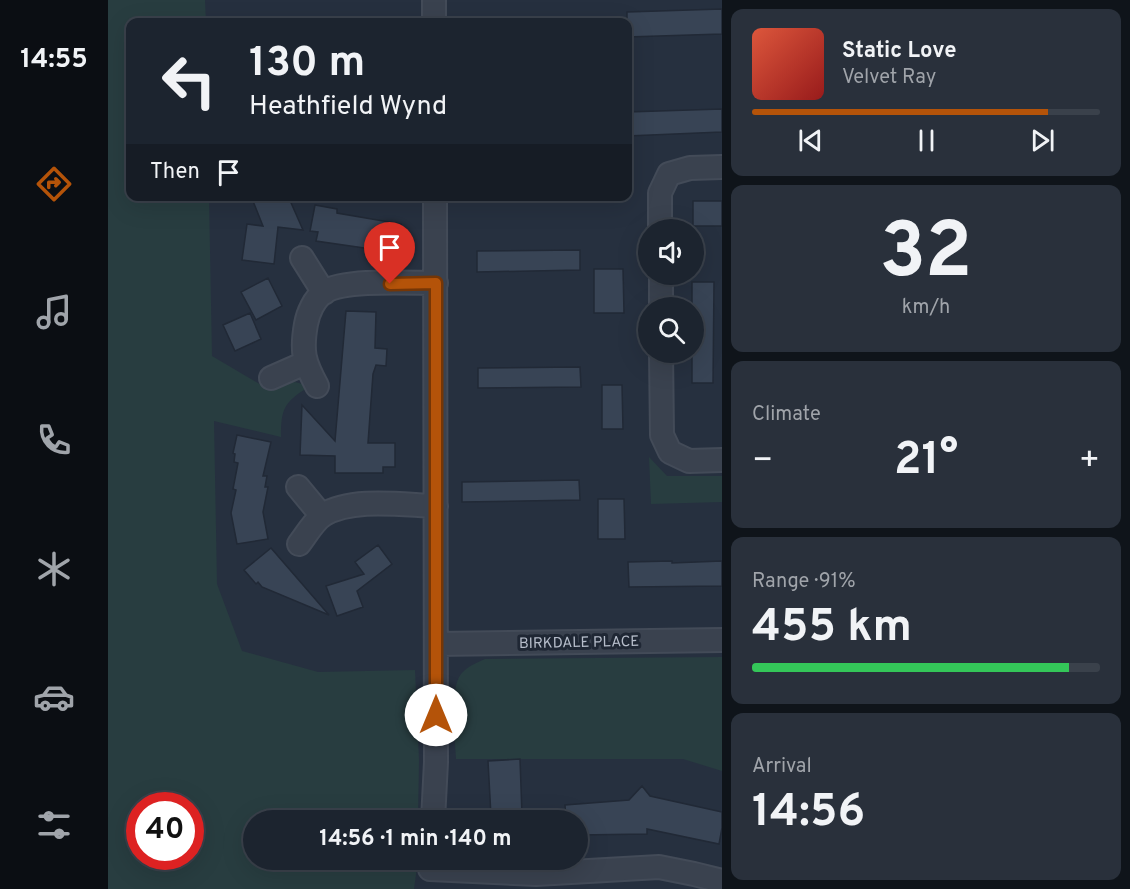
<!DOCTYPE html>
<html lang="en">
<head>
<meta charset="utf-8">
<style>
	body { margin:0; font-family:Overpass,sans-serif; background:#29303b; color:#f1f3f6; height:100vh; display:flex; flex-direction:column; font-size:22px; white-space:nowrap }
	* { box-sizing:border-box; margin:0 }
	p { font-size:20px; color:#a0a4aa }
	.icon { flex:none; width:33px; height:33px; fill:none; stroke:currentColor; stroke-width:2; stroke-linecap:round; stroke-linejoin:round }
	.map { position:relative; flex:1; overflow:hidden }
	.drawer { display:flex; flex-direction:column; gap:9px; padding:9px; background:#0f141a; width:408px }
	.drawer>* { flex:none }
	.top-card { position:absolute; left:18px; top:18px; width:506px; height:183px; border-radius:12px; box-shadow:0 6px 24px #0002,0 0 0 2px #3a414b; background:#1c242f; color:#f1f3f6; overflow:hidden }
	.buttons { position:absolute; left:530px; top:219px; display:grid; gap:12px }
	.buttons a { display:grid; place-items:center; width:66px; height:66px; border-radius:50%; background:#1c242f; box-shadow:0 6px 24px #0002,0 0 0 2px #3a414b; font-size:30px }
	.speed { position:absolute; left:18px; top:792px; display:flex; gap:12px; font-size:30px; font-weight:700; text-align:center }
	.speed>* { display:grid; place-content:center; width:78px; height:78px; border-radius:50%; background:#1c242f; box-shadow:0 6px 24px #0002,0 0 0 2px #3a414b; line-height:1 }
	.speed .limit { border:9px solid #d22; background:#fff; color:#111 }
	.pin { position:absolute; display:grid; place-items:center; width:51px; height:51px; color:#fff; margin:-62px -26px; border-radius:50% 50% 50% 0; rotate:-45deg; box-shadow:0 0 6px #0007 }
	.pin .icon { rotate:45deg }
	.me { position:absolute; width:66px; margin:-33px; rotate:0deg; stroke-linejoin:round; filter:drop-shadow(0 0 4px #0008) }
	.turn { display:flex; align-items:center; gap:21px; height:126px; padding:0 24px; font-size:27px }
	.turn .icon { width:78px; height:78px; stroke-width:2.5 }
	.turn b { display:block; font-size:42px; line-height:51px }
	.then { display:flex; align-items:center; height:57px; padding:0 24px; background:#0003; gap:12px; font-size:22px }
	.big { font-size:45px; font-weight:700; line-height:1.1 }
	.drawer .tile { flex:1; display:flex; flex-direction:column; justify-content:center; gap:9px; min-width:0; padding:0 21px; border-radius:12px; background:#29303b }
	.drawer .dial { align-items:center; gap:0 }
	.dial b { font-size:78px; line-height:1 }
	.song { display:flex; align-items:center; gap:18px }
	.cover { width:72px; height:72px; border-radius:9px; background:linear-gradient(135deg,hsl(10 70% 55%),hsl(0 70% 35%)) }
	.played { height:6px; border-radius:3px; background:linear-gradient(90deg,#b45309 85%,#3a414b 85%) }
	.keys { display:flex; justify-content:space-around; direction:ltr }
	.heat { display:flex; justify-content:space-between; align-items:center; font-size:33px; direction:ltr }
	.charge { height:9px; border-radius:4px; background:linear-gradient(90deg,#34c759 91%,#3a414b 0) }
	.trip { position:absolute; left:135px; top:810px; width:345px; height:60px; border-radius:30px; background:#1c242f; box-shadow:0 6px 24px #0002,0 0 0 2px #3a414b; font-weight:700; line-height:60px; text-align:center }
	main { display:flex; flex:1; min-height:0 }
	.menu { display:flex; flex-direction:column; width:108px; justify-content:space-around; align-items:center; background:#0b0e13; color:#a0a4aa }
	.menu .icon { width:42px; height:42px }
	.menu .current { color:#b45309 }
	.menu b { font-size:27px; color:#f1f3f6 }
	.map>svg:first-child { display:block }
	.green { fill:#283d40; fill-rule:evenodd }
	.building { fill:#384455; stroke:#212936; stroke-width:1.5 }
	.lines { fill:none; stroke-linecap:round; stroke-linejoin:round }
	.minor-casing { stroke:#434b58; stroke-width:26 }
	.minor { stroke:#3a424f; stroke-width:22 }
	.route-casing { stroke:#753606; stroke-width:15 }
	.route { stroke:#b45309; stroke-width:10 }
	.labels { text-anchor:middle; stroke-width:6; stroke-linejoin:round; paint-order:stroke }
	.street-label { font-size:15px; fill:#b6bdca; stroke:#1f2734 }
</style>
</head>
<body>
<main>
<nav class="menu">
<b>14:55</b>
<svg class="icon current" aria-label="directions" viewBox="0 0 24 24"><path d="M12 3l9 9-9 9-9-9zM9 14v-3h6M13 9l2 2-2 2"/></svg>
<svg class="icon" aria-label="music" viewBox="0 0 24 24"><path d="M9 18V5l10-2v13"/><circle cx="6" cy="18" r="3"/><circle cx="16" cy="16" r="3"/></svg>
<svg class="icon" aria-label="phone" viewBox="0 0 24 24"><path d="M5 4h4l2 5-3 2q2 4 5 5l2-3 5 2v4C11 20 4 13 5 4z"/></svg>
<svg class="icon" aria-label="climate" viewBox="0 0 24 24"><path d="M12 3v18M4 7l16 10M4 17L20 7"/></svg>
<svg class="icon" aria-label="car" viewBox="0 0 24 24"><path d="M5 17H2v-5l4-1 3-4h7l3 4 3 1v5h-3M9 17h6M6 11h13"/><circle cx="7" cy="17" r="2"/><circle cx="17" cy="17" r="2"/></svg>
<svg class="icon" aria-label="filters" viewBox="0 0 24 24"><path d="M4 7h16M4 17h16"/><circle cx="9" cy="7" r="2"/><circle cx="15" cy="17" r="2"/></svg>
</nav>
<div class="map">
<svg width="614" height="889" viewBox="0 0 614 889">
	<rect width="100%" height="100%" fill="#26303f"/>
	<path class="green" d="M0 0H97L98 22H22V196L101 197 104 356 160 389C175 383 185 378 200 387 176 403 173 408 173 437L106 421 109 584 134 651 210 672 307 670 311 760 310 820H146V860H310L306 889H0ZM32 806H82V856H32Z
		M541 457 559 476H614V502L543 504Z
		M614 657V771L575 759H348C347 738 341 690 353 674 360 666 368 663 377 659Z"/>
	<path class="building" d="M614 9V34L519 37V12Z
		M614 109V132L519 136V112Z
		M143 196H180L195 230 170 227 166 264 134 260 139 224 155 226Z
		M585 201H614V226H585Z
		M207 205 229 209V213L293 224 289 249 278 248 277 251 208 241 210 232 202 231Z
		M472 250V270L369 272V251Z
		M486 269H515L516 313H486Z
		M160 278 174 306 148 320 133 292Z
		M584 282H606L605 383H584Z
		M238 311 268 312 267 348 279 349 278 366 268 365 265 374 260 443H287V467H275V473H227V456L192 455 194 405 227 441Z
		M142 313 153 339 127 351 115 325Z
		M472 367 473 387 370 388V368Z
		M494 385H514L515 429H494Z
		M129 435 163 442 155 476H159L157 487H160L155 512 160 539 129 544 123 513 128 490 125 489 130 463 126 462 127 454 125 453Z
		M471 480 472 500 354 502V482Z
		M490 499H516L517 539H490Z
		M270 545 284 564 249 591 255 607 229 616 218 586 256 574 247 562Z
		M163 548 221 615 154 587 150 582 148 584 136 570Z
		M564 561V563L614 561V586L521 587 520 562Z
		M412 759 414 815 383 816 380 761Z
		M534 786 542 796 614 812V828L611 844 539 829V834L470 835V820H458L457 805 521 800Z"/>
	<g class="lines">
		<g class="minor-casing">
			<path id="minor" d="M326 0V22
				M552 230V193L561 174 582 168 614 167
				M194 258 216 293
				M553 274V308
				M553 352 554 435 562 452 581 461 614 460
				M163 378 197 363
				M209 386C196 362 193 352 198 324 200 313 206 299 216 292 237 279 301 283 328 283
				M190 487 214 516
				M191 544C198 535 206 521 215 515 244 497 295 505 328 506
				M328 644 614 640
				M325 820 328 762 327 196
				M322 869 428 874 551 867 586 874 614 881"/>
		</g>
		<use href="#minor" class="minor"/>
	</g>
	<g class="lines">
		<g class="route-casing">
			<path id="route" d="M282 284 328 283V715"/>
		</g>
		<use href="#route" class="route"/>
	</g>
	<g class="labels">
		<g class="street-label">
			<text transform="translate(471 642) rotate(-1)" y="5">BIRKDALE PLACE</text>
		</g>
	</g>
</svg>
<div class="buttons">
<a><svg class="icon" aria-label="sound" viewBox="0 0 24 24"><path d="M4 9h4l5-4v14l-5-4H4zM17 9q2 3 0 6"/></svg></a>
<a><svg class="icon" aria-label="search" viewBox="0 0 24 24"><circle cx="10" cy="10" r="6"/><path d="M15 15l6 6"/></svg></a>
</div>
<div class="speed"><div class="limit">40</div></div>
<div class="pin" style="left:282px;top:284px;background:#d93025"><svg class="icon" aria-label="arrive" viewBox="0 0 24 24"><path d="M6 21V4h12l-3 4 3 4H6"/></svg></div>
<svg class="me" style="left:328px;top:715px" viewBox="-20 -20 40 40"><circle r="19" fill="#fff"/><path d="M0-13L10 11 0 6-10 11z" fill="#b45309"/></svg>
<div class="trip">14:56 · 1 min · 140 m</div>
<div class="top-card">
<div class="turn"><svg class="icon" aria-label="left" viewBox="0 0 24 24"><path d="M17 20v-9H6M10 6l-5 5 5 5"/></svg><div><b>130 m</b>Heathfield Wynd</div></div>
<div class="then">Then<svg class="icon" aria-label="arrive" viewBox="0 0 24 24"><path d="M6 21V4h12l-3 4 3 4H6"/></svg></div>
</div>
</div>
<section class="drawer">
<div class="tile">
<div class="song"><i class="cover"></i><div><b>Static Love</b><p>Velvet Ray</p></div></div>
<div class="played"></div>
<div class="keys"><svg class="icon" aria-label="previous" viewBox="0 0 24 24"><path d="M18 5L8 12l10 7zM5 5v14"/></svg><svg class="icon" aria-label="pause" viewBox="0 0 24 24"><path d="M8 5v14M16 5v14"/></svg><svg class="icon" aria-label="next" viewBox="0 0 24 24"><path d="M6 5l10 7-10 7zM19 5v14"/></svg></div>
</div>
<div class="tile dial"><b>32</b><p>km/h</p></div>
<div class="tile"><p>Climate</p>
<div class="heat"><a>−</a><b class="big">21°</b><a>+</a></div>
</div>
<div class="tile"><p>Range · 91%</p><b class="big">455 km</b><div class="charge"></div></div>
<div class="tile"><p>Arrival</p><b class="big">14:56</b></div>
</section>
</main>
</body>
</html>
